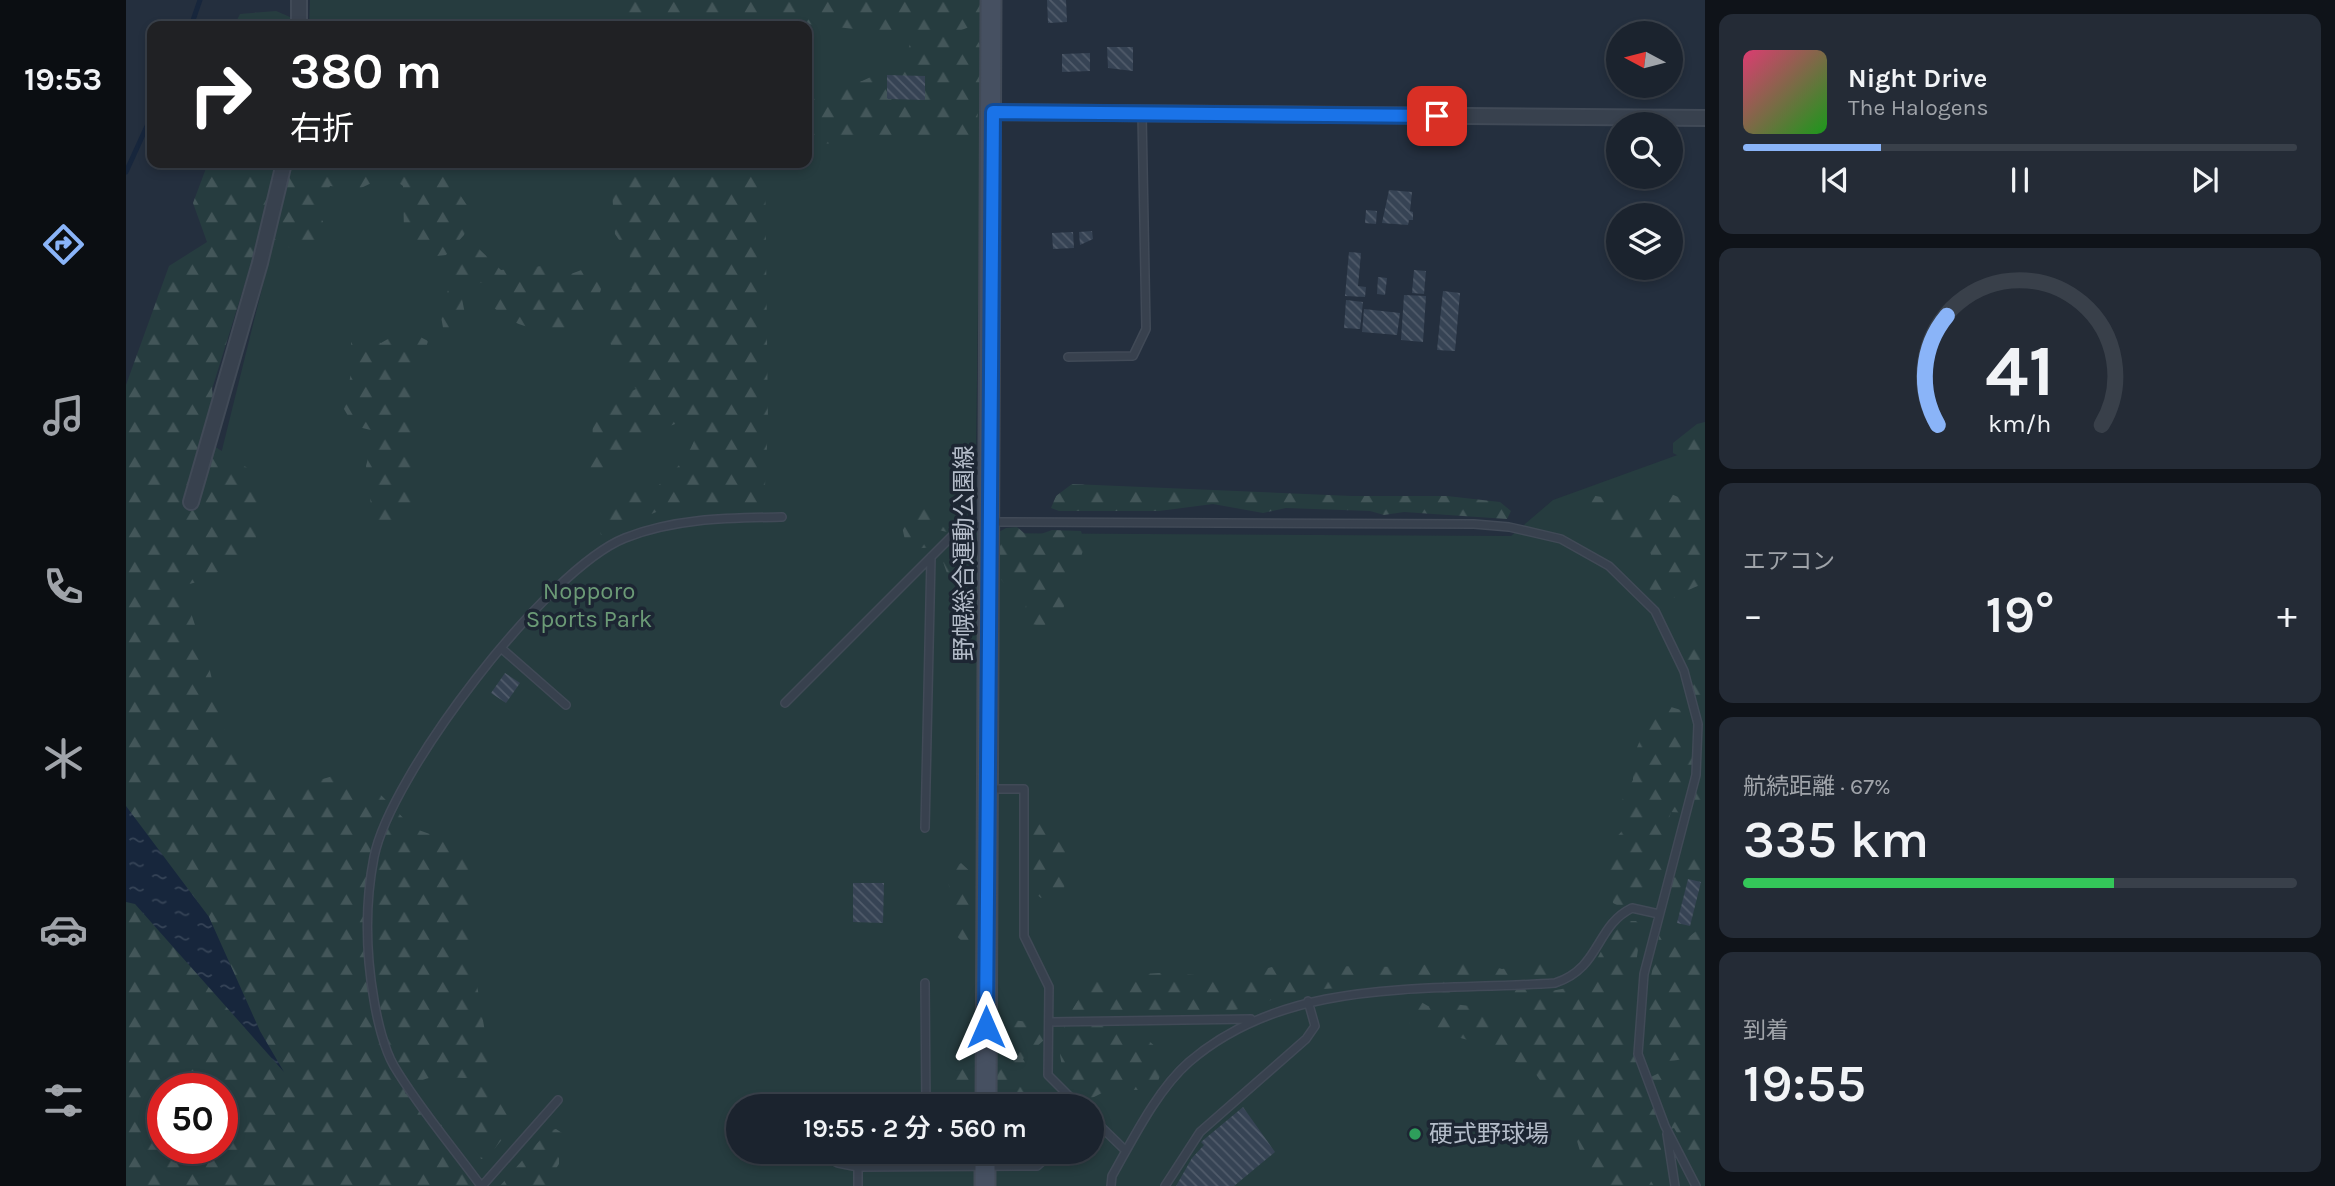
<!DOCTYPE html>
<html lang="ja">
<head>
<meta charset="utf-8">
<style>
	body { margin:0; font-family:Karla,"Noto Sans JP",sans-serif; background:#242b36; color:#f1f3f6; height:100vh; display:flex; flex-direction:column; font-size:26px; white-space:nowrap }
	* { box-sizing:border-box; margin:0 }
	p { font-size:23px; color:#a0a4aa }
	.icon { flex:none; width:38px; height:38px; fill:none; stroke:currentColor; stroke-width:2; stroke-linecap:round; stroke-linejoin:round }
	.map { position:relative; flex:1; overflow:hidden }
	.side { display:flex; flex-direction:column; gap:14px; padding:14px; background:#0f1319; width:630px }
	.side>* { flex:none }
	.banner { position:absolute; left:21px; top:21px; width:665px; height:147px; border-radius:14px; box-shadow:0 4px 10px #0003,0 0 0 2px #39404a; background:#202124; color:#fff; overflow:hidden }
	.needle { width:46px; rotate:277deg }
	.fabs { position:absolute; left:1480px; top:21px; display:grid; gap:14px }
	.fabs a { display:grid; place-items:center; width:77px; height:77px; border-radius:50%; background:#1b232e; box-shadow:0 4px 10px #0003,0 0 0 2px #39404a; font-size:35px }
	.speed { position:absolute; left:21px; top:1073px; display:flex; gap:14px; font-size:35px; font-weight:700; text-align:center }
	.speed>* { display:grid; place-content:center; width:91px; height:91px; border-radius:50%; background:#1b232e; box-shadow:0 4px 10px #0003,0 0 0 2px #39404a; line-height:1 }
	.speed .limit { border:10px solid #d22; background:#fff; color:#111 }
	.pin { position:absolute; display:grid; place-items:center; width:60px; height:60px; color:#fff; margin:-30px; border-radius:14px; box-shadow:0 4px 10px #0006 }
	.me { position:absolute; width:77px; margin:-38px; rotate:0deg; stroke-linejoin:round; filter:drop-shadow(0 0 5px #0008) }
	.turn { display:flex; align-items:center; gap:24px; height:147px; padding:0 28px; font-size:32px }
	.turn .icon { width:91px; height:91px; stroke-width:2.5 }
	.turn b { display:block; font-size:49px; line-height:60px }
	.big { font-size:52px; font-weight:600; line-height:1.1 }
	.side .card { flex:1; display:flex; flex-direction:column; justify-content:center; gap:10px; min-width:0; padding:0 24px; border-radius:14px; background:#242b36 }
	.side .dial { align-items:center; gap:0 }
	.dial svg { height:182px; overflow:visible; fill:none; stroke:#39404a; stroke-width:7; stroke-linecap:round; text-anchor:middle }
	.dial text { fill:#f1f3f6; stroke:none }
	.song { display:flex; align-items:center; gap:21px }
	.cover { width:84px; height:84px; border-radius:10px; background:linear-gradient(135deg,hsl(340 70% 55%),hsl(120 70% 35%)) }
	.played { height:7px; border-radius:4px; background:linear-gradient(90deg,#8ab4f8 25%,#39404a 25%) }
	.keys { display:flex; justify-content:space-around; direction:ltr }
	.heat { display:flex; justify-content:space-between; align-items:center; font-size:38px; direction:ltr }
	.charge { height:10px; border-radius:5px; background:linear-gradient(90deg,#34c759 67%,#39404a 0) }
	.trip { position:absolute; left:600px; top:1094px; width:378px; height:70px; border-radius:35px; background:#1b232e; box-shadow:0 4px 10px #0003,0 0 0 2px #39404a; font-weight:600; line-height:70px; text-align:center }
	main { display:flex; flex:1; min-height:0 }
	.tabs { display:flex; flex-direction:column; width:126px; justify-content:space-around; align-items:center; background:#0b0e12; color:#a0a4aa }
	.tabs .icon { width:49px; height:49px }
	.tabs .selected { color:#8ab4f8 }
	.tabs b { font-size:32px; color:#f1f3f6 }
	.map>svg:first-child { display:block }
	.green { fill:#263c3f; fill-rule:evenodd }
	.forest { fill:url(#forest-firs); fill-rule:evenodd }
	.water { fill:url(#water-ripples) }
	.lines { fill:none; stroke-linecap:round; stroke-linejoin:round }
	.stream { stroke:#17263c; stroke-width:5 }
	.building { fill:url(#building-back-hatch) }
	.lane-casing { stroke:#414a57; stroke-width:10 }
	.street-casing { stroke:#414a57; stroke-width:18 }
	.secondary-casing { stroke:#414a57; stroke-width:23 }
	.lane { stroke:#38414e; stroke-width:7 }
	.street { stroke:#38414e; stroke-width:14 }
	.secondary { stroke:#465061; stroke-width:19 }
	.route-casing { stroke:#114b97; stroke-width:18 }
	.route { stroke:#1a73e8; stroke-width:12 }
	.leisure-dot { fill:#2e9e5b; stroke:#1d2633; stroke-width:2.5 }
	.labels { text-anchor:middle; stroke-width:7; stroke-linejoin:round; paint-order:stroke }
	.street-label { font-size:24px; fill:#b4bcc9; stroke:#1d2633 }
	.park-label { font-size:24px; fill:#6b9a76; stroke:#1d2633 }
	.poi-label { font-size:24px; fill:#b4bcc9; stroke:#1d2633; text-anchor:start }
</style>
</head>
<body>
<main>
<nav class="tabs">
<b>19:53</b>
<svg class="icon selected" aria-label="directions" viewBox="0 0 24 24"><path d="M12 3l9 9-9 9-9-9zM9 14v-3h6M13 9l2 2-2 2"/></svg>
<svg class="icon" aria-label="music" viewBox="0 0 24 24"><path d="M9 18V5l10-2v13"/><circle cx="6" cy="18" r="3"/><circle cx="16" cy="16" r="3"/></svg>
<svg class="icon" aria-label="phone" viewBox="0 0 24 24"><path d="M5 4h4l2 5-3 2q2 4 5 5l2-3 5 2v4C11 20 4 13 5 4z"/></svg>
<svg class="icon" aria-label="climate" viewBox="0 0 24 24"><path d="M12 3v18M4 7l16 10M4 17L20 7"/></svg>
<svg class="icon" aria-label="car" viewBox="0 0 24 24"><path d="M5 17H2v-5l4-1 3-4h7l3 4 3 1v5h-3M9 17h6M6 11h13"/><circle cx="7" cy="17" r="2"/><circle cx="17" cy="17" r="2"/></svg>
<svg class="icon" aria-label="filters" viewBox="0 0 24 24"><path d="M4 7h16M4 17h16"/><circle cx="9" cy="7" r="2"/><circle cx="15" cy="17" r="2"/></svg>
</nav>
<div class="map">
<svg width="1579" height="1186" viewBox="0 0 1579 1186">
	<defs>
		<pattern id="forest-firs" width="22" height="20" patternUnits="userSpaceOnUse" patternTransform="scale(1.75)"><rect width="22" height="20" fill="#263c3f"/><path d="M5 1l3.5 6h-7zM16 11l3.5 6h-7z" fill="#435659"/></pattern>
		<pattern id="water-ripples" width="26" height="14" patternUnits="userSpaceOnUse" patternTransform="scale(1.75)"><rect width="26" height="14" fill="#17263c"/><path d="M2 4q2-2 4 0t4 0M15 11q2-2 4 0t4 0" fill="none" stroke="#364457"/></pattern>
		<pattern id="building-back-hatch" width="6" height="6" patternUnits="userSpaceOnUse" patternTransform="scale(1.75)"><rect width="6" height="6" fill="#364354"/><path d="M-1 5l2 2M0 0l6 6M5-1l2 2" fill="none" stroke="#515c6b"/></pattern>
	</defs>
	<rect width="100%" height="100%" fill="#242f3e"/>
	<path class="green" d="M184 0H856L849 533 1385 536 1427 500 1579 445V1186H182L337 1172 237 1001 160 878 12 567 72 547 167 163H681V26H183ZM612 1106H966V1152H612Z"/>
	<path class="forest" d="M485 0H857L854 23 830 32 851 39 858 53 849 141 832 144 791 137 681 145V69L695 84 736 81 778 62 787 35 681 24 491 26Z
		M150 11 185 26H108L114 14Z
		M82 163H313L346 213 338 235 320 255 310 256 283 247 278 231 277 186 262 175 233 189 204 186 194 205 179 208 197 221 194 238 176 248 161 247 158 236 125 264 86 389 89 410 82 442 126 471 135 498 129 546 82 579 56 586 83 667 103 749 135 776 166 788 207 776 253 793 287 828 312 837 339 856 351 902 345 950 359 1032 370 1062C351 1088 329 1073 303 1078 295 1079 286 1088 279 1093L308 1110 345 1186H0V385L43 266 81 242 67 203ZM37 1088H96V1148H37Z
		M484 163H592L593 166 639 163 642 425 638 506 535 510 475 535 470 512C495 486 495 494 526 491 547 473 565 457 572 429L555 422 532 430H520L486 478 470 479 459 467 467 442 466 410 510 389 501 379 478 330 487 301 506 289 499 277 504 256 489 234Z
		M353 249 375 270 416 266 434 278 477 262 481 270 463 328C424 329 398 336 367 307L368 289 360 281 346 286 336 299 340 319 329 333H318L314 311 331 267Z
		M279 329 302 341 290 381 288 468 292 503 281 521 264 531 248 529 240 466 249 431 228 426 218 409 226 368 225 342 244 338 255 343Z
		M1579 422V469L1547 453V443L1571 424Z
		M946 484 1226 496H1321L1374 502 1385 511 1381 519 1278 512 1258 515 1244 511 1160 508 1137 513 1087 504 1033 511H933L925 508 930 496Z
		M1528 490C1547 492 1560 503 1579 505V584C1562 587 1553 599 1534 602 1511 575 1519 583 1525 554L1517 544 1494 539 1488 531V523L1478 514 1471 513 1466 519 1460 517 1459 505 1464 495 1493 500 1513 511Z
		M807 508 812 512 833 509 836 518 832 527 821 532 808 529 807 547 786 549 779 540 775 522 788 509Z
		M891 527 904 538 926 530 955 531 959 545 935 615 917 626 904 624 899 610 904 585 878 583 861 562 855 582 833 586 824 582 814 553C829 537 839 537 859 540L880 528Z
		M1579 630V713L1569 698 1554 648 1560 641Z
		M1545 707 1555 710 1556 748 1579 739V814L1545 812 1529 859 1563 846 1577 858 1579 874 1555 886 1549 904 1544 901 1543 889 1529 885 1497 908 1487 903C1482 872 1472 856 1496 831L1493 812 1497 798 1507 780V757L1526 712Z
		M911 809 920 812 922 823 933 824 945 853 932 860 930 869 941 877 938 888 915 898C893 883 904 836 906 813Z
		M835 863 849 876 851 899 840 907 843 913H850L848 940 837 942 826 932C826 923 828 912 828 903 827 884 810 879 835 863Z
		M1500 921H1510L1515 926 1509 972 1502 984 1503 1011 1499 1041 1511 1059 1517 1081 1535 1072 1579 1070V1163L1563 1153 1548 1128 1534 1133 1536 1161 1523 1178 1528 1186H1464L1447 1127 1409 1073 1360 1045 1284 1024 1279 1001 1288 998 1302 1006 1319 1003 1344 1006 1349 1012 1376 1020 1386 1007 1396 1001 1375 983H1353L1328 996 1278 981 1247 983 1236 981 1213 988 1181 990 1102 1012 1002 1016 983 1029 1023 1041 1032 1049 1035 1073 1031 1084 1014 1090 984 1089 960 1101C914 1060 936 1015 971 977L1033 973 1105 977 1166 962 1199 966 1280 967 1340 959 1376 969 1419 963 1431 965 1430 975 1414 993 1452 986 1456 993H1461C1466 964 1477 941 1500 921Z
		M1579 924V1053C1556 1057 1540 1070 1522 1050V1031L1529 1020 1519 1006 1534 932 1544 927 1551 934 1564 936Z
		M873 1020C894 1021 909 1018 919 1039L897 1059 907 1077V1087L916 1093 918 1103 916 1106H827L826 1072 837 1059 828 1055 836 1042 850 1041 855 1054 865 1045Z
		M365 1081 375 1084 379 1097 395 1116 361 1158 355 1159C344 1143 338 1124 324 1110L326 1104 336 1102 345 1087Z
		M430 1129 436 1133 442 1154 433 1156V1164L423 1179 425 1186H374L422 1131Z"/>
	<path class="water" d="M0 806 83 917 134 1031 158 1072 9 904 0 902Z"/>
	<g class="lines">
		<path class="stream" d="M65 26 74 0
			M0 172 26 115"/>
	</g>
	<path class="building" d="M921 0H940L941 22 922 23Z
		M981 47H1007V71L982 68Z
		M964 53V71L936 72V54Z
		M761 75 799 76V100L761 99Z
		M1263 190 1286 192 1284 211 1287 212V220H1283L1282 225 1256 223Z
		M1240 210 1251 211 1250 224 1239 223Z
		M966 231 967 239 954 245 953 232Z
		M947 232 948 248 927 249 926 233Z
		M1223 252 1235 253 1232 286 1240 287 1239 297 1219 296Z
		M1288 270 1300 271 1298 294 1286 293Z
		M1252 277 1261 278 1259 295 1251 294Z
		M1317 291 1334 293 1329 351 1311 350Z
		M1278 295 1300 296 1297 342 1275 340Z
		M1220 300 1237 302 1234 329 1218 328Z
		M1238 309 1274 313 1271 335 1236 332Z
		M379 673 394 683 380 703 365 693Z
		M1562 879 1575 882 1564 926 1551 923Z
		M727 883H758L757 923 727 922Z
		M1117 1107 1149 1152 1108 1186H1050L1066 1158 1078 1145 1075 1142Z"/>
	<g class="lines">
		<g class="lane-casing">
			<path id="lane" d="M942 357 1007 356 1020 329 1016 114
				M375 648 440 705
				M659 703 826 536 863 522 1348 524 1383 527 1435 539 1483 566 1529 611 1558 671 1572 724 1570 775 1518 974 1512 1054 1539 1126 1570 1186
				M864 789H898V936L923 987 922 1075 953 1106
				M799 828 805 557
				M799 983 800 1106
				M923 1022 1125 1019
				M646 1102 649 1106
				M966 1118 1000 1151
				M1541 1134 1549 1186
				M691 1152 712 1163 732 1167 911 1166 927 1152
				M801 1152V1165
				M355 1186C326 1146 293 1108 268 1066 258 1049 251 1019 248 1000 240 954 239 903 248 857 264 775 421 569 499 538 549 518 603 518 656 517
				M356 1186 432 1100
				M732 1186V1167
				M985 1186 986 1176C1007 1139 1031 1090 1063 1062 1164 975 1305 992 1429 983 1475 968 1469 926 1506 908L1533 914
				M1039 1186 1074 1132 1180 1039 1189 1026 1182 1001"/>
		</g>
		<g class="street-casing">
			<path id="street" d="M173 0V26
				M867 112 1579 118
				M65 502 134 263 158 163"/>
		</g>
		<g class="secondary-casing">
			<path id="secondary" d="M860 1106 865 0
				M859 1186V1152"/>
		</g>
		<use href="#lane" class="lane"/>
		<use href="#street" class="street"/>
		<use href="#secondary" class="secondary"/>
	</g>
	<g class="lines">
		<g class="route-casing">
			<path id="route" d="M860 1027 867 112 1311 116"/>
		</g>
		<use href="#route" class="route"/>
	</g>
	<circle class="leisure-dot" cx="1289" cy="1134" r="7"/>
	<g class="labels">
		<g class="street-label">
			<text transform="translate(838 553) rotate(-90)" y="8">野幌総合運動公園線</text>
		</g>
		<g class="park-label">
			<text x="463" y="599">Nopporo<tspan x="463" dy="28">Sports Park</tspan></text>
		</g>
		<g class="poi-label">
			<text x="1303" y="1142">硬式野球場</text>
		</g>
	</g>
</svg>
<div class="fabs">
<a><svg class="needle" viewBox="-14 -14 28 28"><path d="M0-13l5 13h-10z" fill="#e53935"/><path d="M0 13l5-13h-10z" fill="#a0a4aa"/></svg></a>
<a><svg class="icon" aria-label="search" viewBox="0 0 24 24"><circle cx="10" cy="10" r="6"/><path d="M15 15l6 6"/></svg></a>
<a><svg class="icon" aria-label="layers" viewBox="0 0 24 24"><path d="M12 4l9 5-9 5-9-5zM3 14l9 5 9-5"/></svg></a>
</div>
<div class="speed"><div class="limit">50</div></div>
<div class="pin" style="left:1311px;top:116px;background:#d93025"><svg class="icon" aria-label="arrive" viewBox="0 0 24 24"><path d="M6 21V4h12l-3 4 3 4H6"/></svg></div>
<svg class="me" style="left:860px;top:1027px" viewBox="-20 -20 40 40"><path d="M0-17L14 15 0 8-14 15z" fill="#1a73e8" stroke="#fff" stroke-width="4"/></svg>
<div class="trip">19:55 · 2 分 · 560 m</div>
<div class="banner">
<div class="turn"><svg class="icon" aria-label="right" viewBox="0 0 24 24"><path d="M7 20v-9h11M14 6l5 5-5 5"/></svg><div><b>380 m</b>右折</div></div>
</div>
</div>
<section class="side">
<div class="card">
<div class="song"><i class="cover"></i><div><b>Night Drive</b><p>The Halogens</p></div></div>
<div class="played"></div>
<div class="keys"><svg class="icon" aria-label="previous" viewBox="0 0 24 24"><path d="M18 5L8 12l10 7zM5 5v14"/></svg><svg class="icon" aria-label="pause" viewBox="0 0 24 24"><path d="M8 5v14M16 5v14"/></svg><svg class="icon" aria-label="next" viewBox="0 0 24 24"><path d="M6 5l10 7-10 7zM19 5v14"/></svg></div>
</div>
<div class="card dial"><svg viewBox="0 0 100 80">
<path d="M14 69A42 42 0 1 1 86 69"/>
<path d="M14 69A42 42 0 0 1 18 21" stroke="#8ab4f8"/>
<text x="50" y="56" font-size="32" font-weight="700">41</text>
<text x="50" y="72" font-size="11">km/h</text>
</svg></div>
<div class="card"><p>エアコン</p>
<div class="heat"><a>−</a><b class="big">19°</b><a>+</a></div>
</div>
<div class="card"><p>航続距離 · 67%</p><b class="big">335 km</b><div class="charge"></div></div>
<div class="card"><p>到着</p><b class="big">19:55</b></div>
</section>
</main>
</body>
</html>
